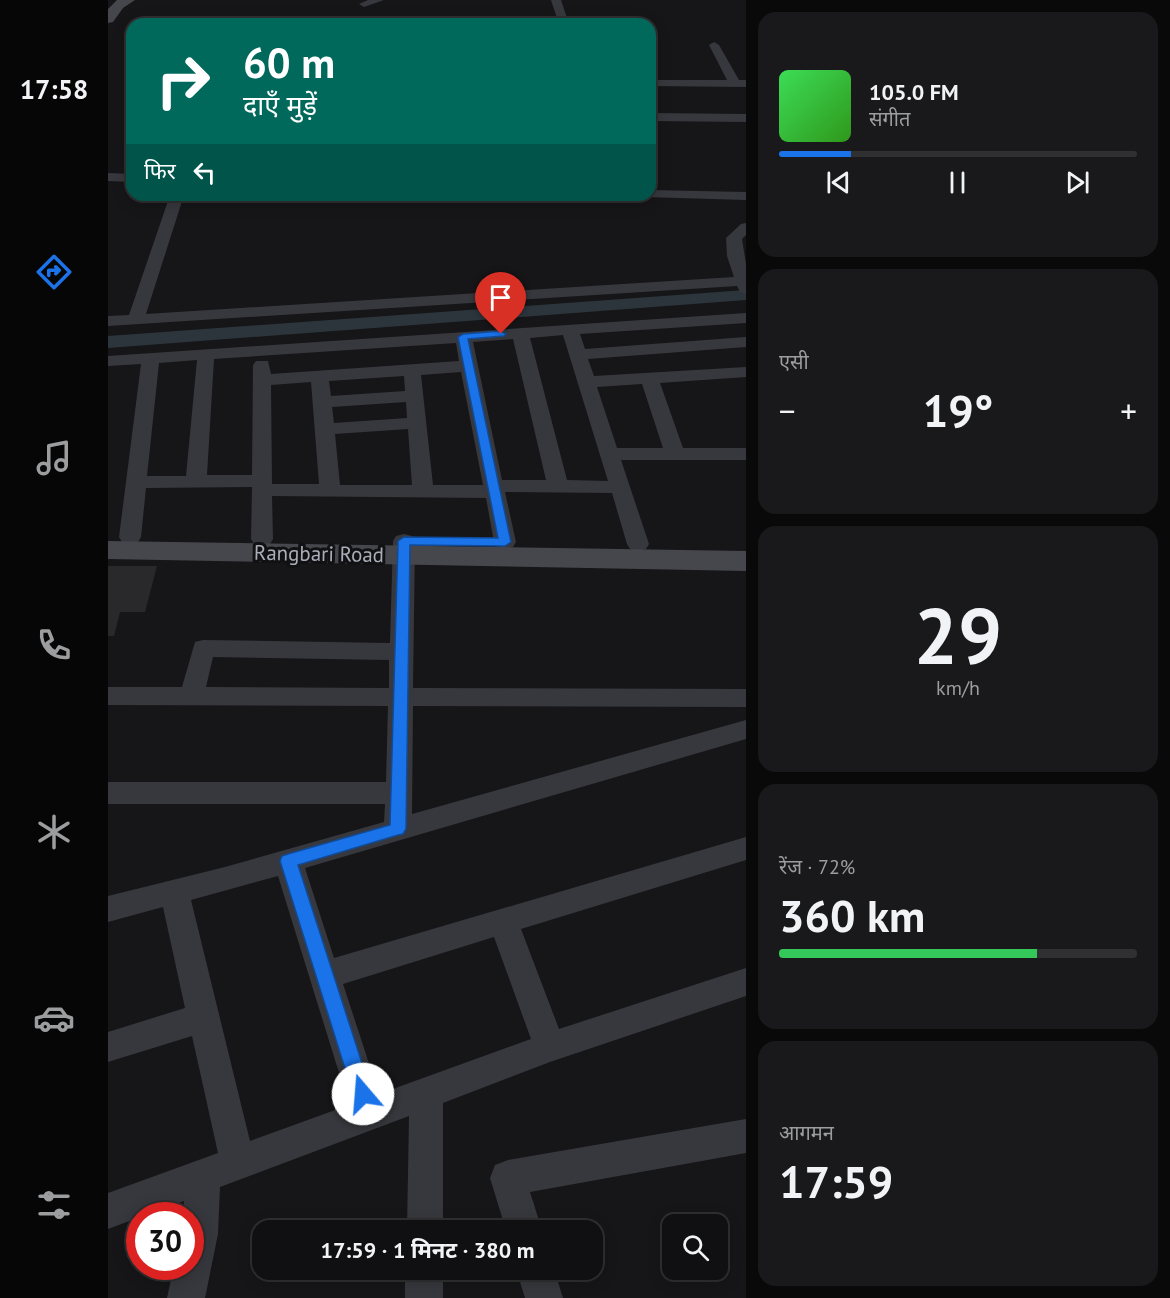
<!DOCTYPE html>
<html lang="hi">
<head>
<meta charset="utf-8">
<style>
	body { margin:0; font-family:"PT Sans","Noto Sans Devanagari",sans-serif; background:#19191b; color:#f1f3f6; height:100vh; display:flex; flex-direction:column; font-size:22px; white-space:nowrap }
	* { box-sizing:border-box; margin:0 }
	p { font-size:20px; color:#9c9d9f }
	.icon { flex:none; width:33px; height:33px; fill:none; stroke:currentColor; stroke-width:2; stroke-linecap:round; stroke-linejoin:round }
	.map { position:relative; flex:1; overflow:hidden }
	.panel { display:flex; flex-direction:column; gap:12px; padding:12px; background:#09090a; width:424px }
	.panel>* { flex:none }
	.banner { position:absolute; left:18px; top:18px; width:530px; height:183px; border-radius:18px; box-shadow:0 3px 15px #0003,0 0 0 2px #303032; background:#00695c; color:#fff; overflow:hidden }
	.tools { position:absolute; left:554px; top:1214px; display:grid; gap:12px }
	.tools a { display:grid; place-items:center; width:66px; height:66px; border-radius:12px; background:#101012; box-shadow:0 3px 15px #0003,0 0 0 2px #303032; font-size:30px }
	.speed { position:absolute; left:18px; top:1202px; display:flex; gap:12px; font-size:30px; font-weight:700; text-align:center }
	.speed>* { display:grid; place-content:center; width:78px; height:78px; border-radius:50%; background:#101012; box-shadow:0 3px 15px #0003,0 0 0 2px #303032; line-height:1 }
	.speed .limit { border:9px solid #d22; background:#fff; color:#111 }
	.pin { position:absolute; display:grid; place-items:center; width:51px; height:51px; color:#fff; margin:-62px -26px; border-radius:50% 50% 50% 0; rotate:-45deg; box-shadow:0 0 6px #0007 }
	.pin .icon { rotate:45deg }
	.me { position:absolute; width:66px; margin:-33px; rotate:342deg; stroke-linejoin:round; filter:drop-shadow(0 0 4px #0008) }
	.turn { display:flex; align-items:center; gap:21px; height:126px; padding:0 18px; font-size:27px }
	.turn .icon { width:78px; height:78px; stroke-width:2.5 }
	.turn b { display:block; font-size:42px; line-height:51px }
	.then { display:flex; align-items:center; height:57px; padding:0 18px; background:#0003; gap:12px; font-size:22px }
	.big { font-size:45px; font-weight:700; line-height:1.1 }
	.panel .tile { flex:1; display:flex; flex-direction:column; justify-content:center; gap:9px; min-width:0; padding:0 21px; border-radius:18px; background:#19191b }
	.panel .dial { align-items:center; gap:0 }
	.dial b { font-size:78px; line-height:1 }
	.song { display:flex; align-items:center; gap:18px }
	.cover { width:72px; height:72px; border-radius:9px; background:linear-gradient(135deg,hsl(130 70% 55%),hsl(110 70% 35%)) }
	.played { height:6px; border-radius:3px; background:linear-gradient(90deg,#1a73e8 20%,#303032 20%) }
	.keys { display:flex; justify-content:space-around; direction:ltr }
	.heat { display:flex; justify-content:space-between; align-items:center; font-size:33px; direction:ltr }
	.charge { height:9px; border-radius:4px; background:linear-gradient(90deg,#34c759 72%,#303032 0) }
	.trip { position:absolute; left:144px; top:1220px; width:351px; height:60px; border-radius:18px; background:#101012; box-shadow:0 3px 15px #0003,0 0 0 2px #303032; font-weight:700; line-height:60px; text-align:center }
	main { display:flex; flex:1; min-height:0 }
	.tab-bar { display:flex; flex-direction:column; width:108px; justify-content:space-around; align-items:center; background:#060607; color:#9c9d9f }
	.tab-bar .icon { width:42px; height:42px }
	.tab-bar .current { color:#1a73e8 }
	.tab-bar b { font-size:27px; color:#f1f3f6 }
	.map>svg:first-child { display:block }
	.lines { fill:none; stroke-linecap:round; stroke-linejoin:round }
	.canal { fill:#2c353c; fill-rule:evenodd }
	.building { fill:#29292c }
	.street { fill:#37383d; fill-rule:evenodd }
	.secondary { fill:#45474d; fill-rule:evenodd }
	.route { fill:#1a73e8; stroke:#114b97; stroke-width:1.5 }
	.labels { text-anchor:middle; stroke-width:6; stroke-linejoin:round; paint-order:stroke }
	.street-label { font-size:21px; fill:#a8adb8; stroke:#111113 }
</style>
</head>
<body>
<main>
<nav class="tab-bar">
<b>17:58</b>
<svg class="icon current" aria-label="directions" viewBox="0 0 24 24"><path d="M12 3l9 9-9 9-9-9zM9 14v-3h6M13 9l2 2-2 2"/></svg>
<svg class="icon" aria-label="music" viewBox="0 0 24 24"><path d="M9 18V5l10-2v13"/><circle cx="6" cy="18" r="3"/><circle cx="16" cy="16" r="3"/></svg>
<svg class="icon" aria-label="phone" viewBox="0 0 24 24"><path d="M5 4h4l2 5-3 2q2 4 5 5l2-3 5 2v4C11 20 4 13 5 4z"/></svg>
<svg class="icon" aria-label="climate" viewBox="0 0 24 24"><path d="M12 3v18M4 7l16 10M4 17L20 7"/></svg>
<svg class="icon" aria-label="car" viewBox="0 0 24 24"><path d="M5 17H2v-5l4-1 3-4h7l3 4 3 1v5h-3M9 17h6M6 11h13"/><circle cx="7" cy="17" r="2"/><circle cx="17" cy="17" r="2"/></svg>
<svg class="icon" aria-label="filters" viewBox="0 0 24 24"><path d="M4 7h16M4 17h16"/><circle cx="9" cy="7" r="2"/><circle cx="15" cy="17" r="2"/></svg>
</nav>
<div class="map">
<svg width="638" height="1298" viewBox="0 0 638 1298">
	<rect width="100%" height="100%" fill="#161618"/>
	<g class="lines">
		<path class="canal" d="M638 290V300L0 348V336Z"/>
	</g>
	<path class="building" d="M0 566H49L37 612H12L6 636H0Z"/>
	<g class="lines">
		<path class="street" d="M260 0H276L256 7 251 4Z
			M443 0H453L461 24H451Z
			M606 42 611 45 631 80H638V87L542 86V80H619L601 45Z
			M542 113 638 114V122L542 121Z
			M0 173 24 174V182L0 181Z
			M542 190 638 192V200L537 197 536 195H542Z
			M62 195H76L38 314 626 277 619 256 618 238 633 224 638 223V235L634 239 638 264V294L632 292 629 286 0 326V316L21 315Z
			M638 313V323L472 334 477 349 638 337V347L480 359 486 376 638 367V377L552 383 575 448H638V460H513L541 544 538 549 530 551 522 549 519 544 504 493 397 492 408 542 405 547 397 549 389 547 386 542 378 498 164 496 165 539 162 544 154 546 146 544 143 539 144 487 38 488 33 537 30 542 22 544 14 542 11 537 33 364 0 366V356ZM455 335 500 481 459 480 422 338ZM405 339 438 480H394L365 342ZM348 343 351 361 163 374 160 361H148L145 365 144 475H99L106 359ZM89 360 78 476H39L51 363ZM353 372 375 485H325L313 375ZM296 376 297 391 223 396 221 381ZM203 382 211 484H164L163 385ZM534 384 555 448H509L489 387ZM298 402 299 418 226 423 224 407ZM300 429 304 485H232L227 434Z
			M296 534 304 536 307 541 305 688 638 689V707L305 706 304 814 638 720V739L197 868 226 958 638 837V860L413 929 451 1029 638 968V996L442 1062 335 1103V1230H299L301 1116 112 1187 110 1234 97 1298H59L66 1266H82V1215H75L76 1201 37 1215H32V1217L0 1229V1193L110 1153 84 1036 0 1062V1032L77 1008 55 907 0 922V896L117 867 276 822 277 804H0V782H278L280 706 0 705V687H74L87 642 95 640 282 643 285 541 288 536ZM105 657 281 660V688L98 687ZM170 876 241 1105 142 1141 83 900ZM386 937 423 1039 271 1094 235 984Z
			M638 1119V1153L422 1192 434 1230H398L382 1178 387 1165 400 1160Z
			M297 1269H335V1298H297Z
			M408 1269H446L455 1298H417Z"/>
		<path class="secondary" d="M9 0H27L15 8 5 22 0 23V9Z
			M0 541 638 551V571L0 559Z"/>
	</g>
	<path class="route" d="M393 331 398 334 396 336 360 339 403 542 397 546 302 545 298 829 295 834 290 835 190 865 264 1094 261 1101 255 1104 248 1101 245 1094 172 861 174 856 180 854 282 825 290 541 296 537 390 538 350 337 355 334Z"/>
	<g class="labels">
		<g class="street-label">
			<text transform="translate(211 554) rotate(1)" y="7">Rangbari Road</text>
		</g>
	</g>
</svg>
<div class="tools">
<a><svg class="icon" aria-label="search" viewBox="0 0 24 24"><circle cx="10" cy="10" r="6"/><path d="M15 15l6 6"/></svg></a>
</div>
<div class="speed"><div class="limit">30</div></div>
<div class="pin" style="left:393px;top:334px;background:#d93025"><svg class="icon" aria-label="arrive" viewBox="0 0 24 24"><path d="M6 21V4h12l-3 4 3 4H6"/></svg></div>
<svg class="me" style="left:255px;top:1094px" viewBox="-20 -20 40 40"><circle r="19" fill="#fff"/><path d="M0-13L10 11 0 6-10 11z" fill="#1a73e8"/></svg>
<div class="trip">17:59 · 1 मिनट · 380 m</div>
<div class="banner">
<div class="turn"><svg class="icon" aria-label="right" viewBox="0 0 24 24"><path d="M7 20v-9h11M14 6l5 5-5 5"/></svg><div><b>60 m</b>दाएँ मुड़ें</div></div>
<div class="then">फिर<svg class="icon" aria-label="left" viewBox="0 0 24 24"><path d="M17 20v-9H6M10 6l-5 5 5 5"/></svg></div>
</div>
</div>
<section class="panel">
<div class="tile">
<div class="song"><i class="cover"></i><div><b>105.0 FM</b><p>संगीत</p></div></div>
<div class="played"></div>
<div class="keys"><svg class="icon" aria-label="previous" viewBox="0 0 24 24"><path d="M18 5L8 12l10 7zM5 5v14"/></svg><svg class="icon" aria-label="pause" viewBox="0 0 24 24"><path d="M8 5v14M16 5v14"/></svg><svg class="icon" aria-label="next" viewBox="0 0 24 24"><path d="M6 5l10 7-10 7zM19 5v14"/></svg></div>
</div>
<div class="tile"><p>एसी</p>
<div class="heat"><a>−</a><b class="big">19°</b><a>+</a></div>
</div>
<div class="tile dial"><b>29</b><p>km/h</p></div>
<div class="tile"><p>रेंज · 72%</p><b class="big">360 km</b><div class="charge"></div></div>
<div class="tile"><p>आगमन</p><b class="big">17:59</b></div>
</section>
</main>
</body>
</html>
